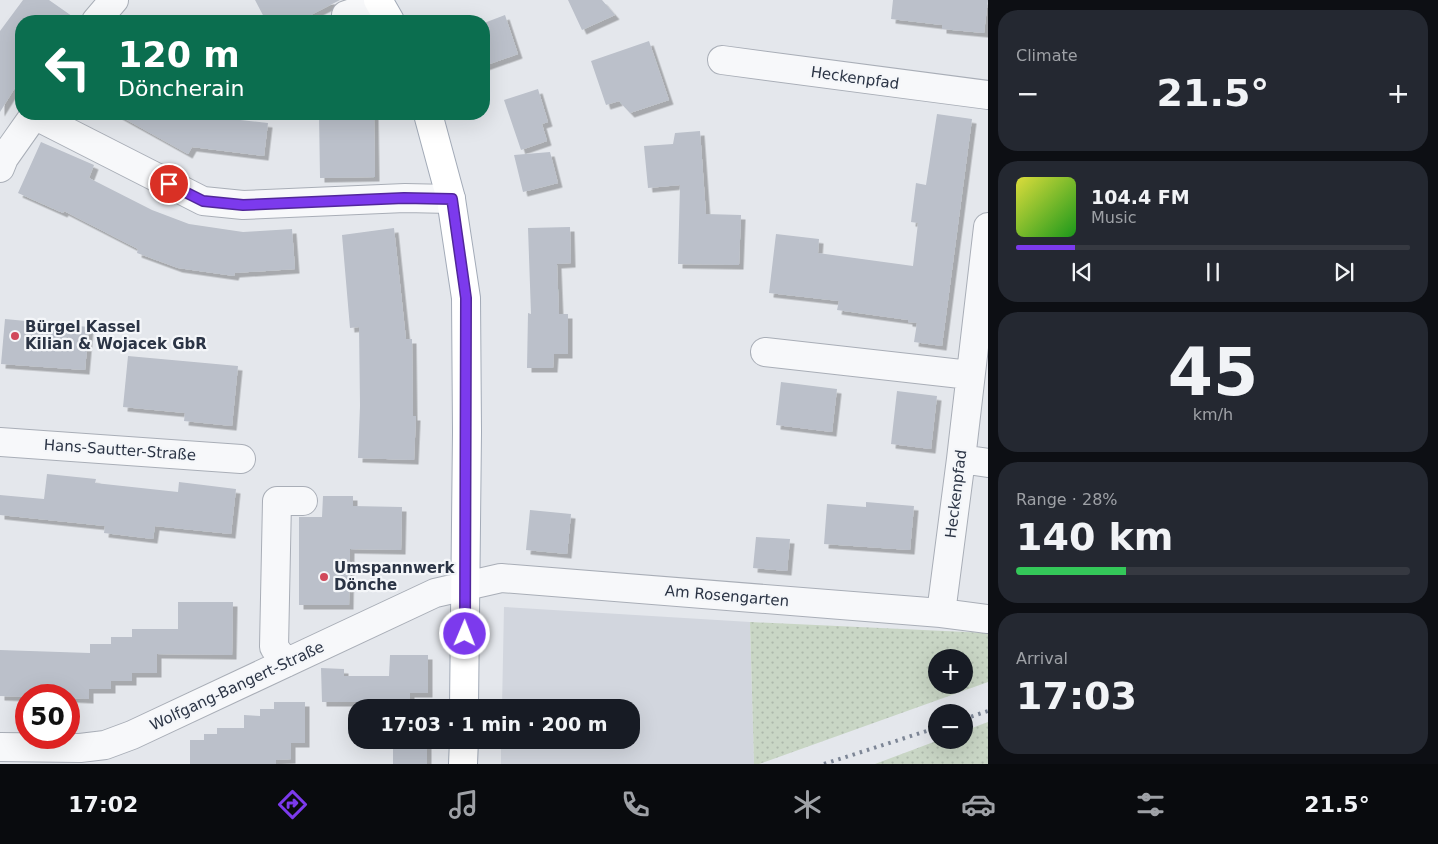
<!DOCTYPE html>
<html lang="en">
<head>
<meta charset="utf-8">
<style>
	body { margin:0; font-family:"DejaVu Sans",sans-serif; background:#242831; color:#f1f3f6; height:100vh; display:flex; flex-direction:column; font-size:19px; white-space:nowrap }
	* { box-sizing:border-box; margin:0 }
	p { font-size:16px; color:#9ea1a6 }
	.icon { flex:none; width:28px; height:28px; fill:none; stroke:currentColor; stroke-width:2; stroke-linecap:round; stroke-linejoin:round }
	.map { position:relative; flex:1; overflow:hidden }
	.side { display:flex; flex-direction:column; gap:10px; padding:10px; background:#0d0f14; width:450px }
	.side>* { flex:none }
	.guide { position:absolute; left:15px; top:15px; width:475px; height:105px; border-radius:20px; box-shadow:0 5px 20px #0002; background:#0b6e4f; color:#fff; overflow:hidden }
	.tools { position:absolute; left:928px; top:649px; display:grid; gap:10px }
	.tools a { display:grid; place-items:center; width:45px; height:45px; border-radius:50%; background:#171b24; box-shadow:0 5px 20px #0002; font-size:25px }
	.speed { position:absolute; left:15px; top:684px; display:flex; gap:10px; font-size:25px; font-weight:700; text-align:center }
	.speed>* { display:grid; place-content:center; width:65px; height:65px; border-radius:50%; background:#171b24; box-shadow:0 5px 20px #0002; line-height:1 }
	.speed .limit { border:8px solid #d22; background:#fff; color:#111 }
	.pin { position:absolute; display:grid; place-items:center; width:42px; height:42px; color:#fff; margin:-21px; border:2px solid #fff; border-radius:50%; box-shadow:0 1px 5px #0007 }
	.me { position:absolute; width:55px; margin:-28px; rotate:1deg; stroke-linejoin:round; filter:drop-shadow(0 0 4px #0008) }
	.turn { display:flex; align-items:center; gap:18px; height:105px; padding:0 20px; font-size:22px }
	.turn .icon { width:65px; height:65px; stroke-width:2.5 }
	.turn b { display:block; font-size:35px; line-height:42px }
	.big { font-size:38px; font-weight:700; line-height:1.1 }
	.side .tile { flex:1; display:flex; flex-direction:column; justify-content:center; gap:8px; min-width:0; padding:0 18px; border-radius:20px; background:#242831 }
	.side .dial { align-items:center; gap:0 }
	.dial b { font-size:65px; line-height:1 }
	.song { display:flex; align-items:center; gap:15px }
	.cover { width:60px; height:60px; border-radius:8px; background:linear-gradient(135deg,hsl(60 70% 55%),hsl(120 70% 35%)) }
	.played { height:5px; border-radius:2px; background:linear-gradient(90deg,#7c3aed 15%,#363941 15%) }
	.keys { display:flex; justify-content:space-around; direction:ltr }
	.heat { display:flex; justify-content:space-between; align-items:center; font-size:28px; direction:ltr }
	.charge { height:8px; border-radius:4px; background:linear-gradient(90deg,#34c759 28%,#363941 0) }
	.trip { position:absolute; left:348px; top:699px; width:292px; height:50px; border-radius:20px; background:#171b24; box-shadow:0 5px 20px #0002; font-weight:700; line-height:50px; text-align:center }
	.menu { display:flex; height:80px; justify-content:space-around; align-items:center; background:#090b0e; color:#9ea1a6 }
	.menu .icon { width:35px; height:35px }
	.menu .on { color:#7c3aed }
	.menu b { font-size:22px; color:#f1f3f6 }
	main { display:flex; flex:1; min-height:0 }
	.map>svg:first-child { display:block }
	.built { fill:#d2d6de }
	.green { fill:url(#green-dots); fill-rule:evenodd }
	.building { fill:#bbc0ca; filter:url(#shadow) }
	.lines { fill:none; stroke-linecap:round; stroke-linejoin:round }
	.minor-casing { stroke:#a9aeb7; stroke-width:30 }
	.major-casing { stroke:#a3abb8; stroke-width:30 }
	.minor { stroke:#f7f8fa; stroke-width:28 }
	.major { stroke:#fff; stroke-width:28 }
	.rail { stroke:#7d8696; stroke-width:4; stroke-dasharray:2.5 5; stroke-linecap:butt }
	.route-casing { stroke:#51269a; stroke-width:12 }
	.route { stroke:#7c3aed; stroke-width:9 }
	.poi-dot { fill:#d1495b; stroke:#f4f6f9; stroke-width:2 }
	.labels { text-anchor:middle; stroke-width:4.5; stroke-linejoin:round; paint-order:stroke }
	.street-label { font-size:15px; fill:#2b3445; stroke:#f4f6f9 }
	.poi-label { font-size:15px; font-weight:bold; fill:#2b3445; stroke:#f4f6f9; text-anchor:start }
</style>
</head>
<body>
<main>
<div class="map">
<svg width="988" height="764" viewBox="0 0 988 764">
	<defs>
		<pattern id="green-dots" width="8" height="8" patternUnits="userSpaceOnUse" patternTransform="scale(1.25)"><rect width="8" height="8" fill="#c9d6c5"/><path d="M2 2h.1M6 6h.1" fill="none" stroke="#adb8ab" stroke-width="1.8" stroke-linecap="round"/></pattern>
		<filter id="shadow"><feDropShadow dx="4.5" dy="4.5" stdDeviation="0" flood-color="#0004"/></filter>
	</defs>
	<rect width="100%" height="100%" fill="#e4e7ec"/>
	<path class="built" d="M504 607 750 622 754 764H501V740H631V708L502 707Z"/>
	<path class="green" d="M750 622 988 633V682L759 764H754ZM936 658H964V685H936Z
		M988 722V764H875L939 740H964V731Z"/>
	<path class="building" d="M23 0H49L79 21H21V78L0 112V31Z
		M255 0H340L299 21H266Z
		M568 0H602L615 15 582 30Z
		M893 0H988L984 33 942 29V25L891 19Z
		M505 15 518 54 484 66V23Z
		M649 41 669 100 630 113 619 101 606 105 591 61Z
		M538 89 548 122 542 124 547 141 521 150 504 100Z
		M116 114H202L205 116 268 123 264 156 192 147 188 154Z
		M319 114H374L375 177 320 178Z
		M937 114 972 119 942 346 914 342 917 323 908 322V320L837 310 839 301 769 293 776 234 819 239 818 253 913 266 918 223 911 222 916 183 926 185Z
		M700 131 706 214 741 215 739 265 678 264 680 185 648 188 644 146 673 144 675 133Z
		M41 142 94 165 89 178 152 210 189 224 243 232 292 229 295 269 235 273 234 276 178 268 137 253 138 249 64 211 63 213 18 193Z
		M550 152 558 183 523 192 514 155Z
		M570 227 571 263 557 264 559 314H568V354H554L553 368H527L528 313 531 314 528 228Z
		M394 228 406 339H412L413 416H416L414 460 358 458 360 406 359 327 350 328 342 235Z
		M5 319 89 327 85 370 1 364Z
		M128 356 238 366 232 426 184 421 185 413 123 407Z
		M781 382 837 389 832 432 776 425Z
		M897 391 937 396 931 449 891 444Z
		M47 474 96 479 95 483 178 492 179 482 236 489 231 534 155 526 153 539 104 533 105 526 0 515V495L44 499Z
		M323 496H353V506L402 507 401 550 350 549 349 605H299V517H322Z
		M866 502 914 506 910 550 824 544 827 504 866 507Z
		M530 510 571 514 567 554 526 550Z
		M756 537 790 539 787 571 753 568Z
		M178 602H233L232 655 157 654V673H132V681H111V689H89V699L69 698V695H26V697L0 696V650L90 653V644H111V637H132V629H178Z
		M390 655H428V693H410V708H389V702H322L321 668 344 669V676H389Z
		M274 702H305V743H291V759L276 760V764H190V740H204V734H217V728H244V715L260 716V709H274Z
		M388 740H427V764H393V744L388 743Z"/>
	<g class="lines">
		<g class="minor-casing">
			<path id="minor" d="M346 15 380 4
				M96 21 114 0
				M722 60 988 95
				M34 115 203 201 243 205 405 198 451 199
				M0 168 4 158 35 114
				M765 352 970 375
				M0 442 241 459
				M961 459 988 463
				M941 613 961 459 988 227
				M286 663 274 647 277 501H303
				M0 747 80 748 105 745 132 735 435 593 501 578 941 613 988 619"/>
		</g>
		<g class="major-casing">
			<path id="major" d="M378 0 390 21
				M428 114 451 199 466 298 467 432 464 708
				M463 764 464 740"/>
		</g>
		<use href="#minor" class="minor"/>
		<use href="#major" class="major"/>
		<path class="rail" d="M964 719 988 711
			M824 764 936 728"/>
	</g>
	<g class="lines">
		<g class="route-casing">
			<path id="route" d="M169 184 203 201 243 205 404 198 452 199 466 298 465 634"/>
		</g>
		<use href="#route" class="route"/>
	</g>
	<g class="poi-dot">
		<circle cx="15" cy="336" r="5"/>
		<circle cx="324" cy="577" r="5"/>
	</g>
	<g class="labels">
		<g class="street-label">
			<text transform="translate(855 78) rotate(8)" y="5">Heckenpfad</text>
			<text transform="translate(120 450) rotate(4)" y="5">Hans-Sautter-Straße</text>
			<text transform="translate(956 494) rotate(-83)" y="5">Heckenpfad</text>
			<text transform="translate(727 596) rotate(5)" y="5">Am Rosengarten</text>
			<text transform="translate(237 686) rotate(-25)" y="5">Wolfgang-Bangert-Straße</text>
		</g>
		<g class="poi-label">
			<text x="25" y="332">Bürgel Kassel<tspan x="25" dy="17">Kilian &amp; Wojacek GbR</tspan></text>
			<text x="334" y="573">Umspannwerk<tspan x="334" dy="17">Dönche</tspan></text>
		</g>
	</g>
</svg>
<div class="tools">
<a>+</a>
<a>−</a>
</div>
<div class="speed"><div class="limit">50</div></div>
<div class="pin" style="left:169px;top:184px;background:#d93025"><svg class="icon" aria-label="arrive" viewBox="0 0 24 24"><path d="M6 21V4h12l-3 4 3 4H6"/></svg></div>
<svg class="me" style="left:465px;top:634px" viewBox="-20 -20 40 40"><circle r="17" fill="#7c3aed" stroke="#fff" stroke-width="3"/><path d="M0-11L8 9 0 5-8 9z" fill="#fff"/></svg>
<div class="trip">17:03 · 1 min · 200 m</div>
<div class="guide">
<div class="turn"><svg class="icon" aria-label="left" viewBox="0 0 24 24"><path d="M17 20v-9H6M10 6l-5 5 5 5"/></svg><div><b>120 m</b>Döncherain</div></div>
</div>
</div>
<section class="side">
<div class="tile"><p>Climate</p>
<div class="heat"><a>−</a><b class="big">21.5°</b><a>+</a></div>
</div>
<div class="tile">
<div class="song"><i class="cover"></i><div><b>104.4 FM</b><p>Music</p></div></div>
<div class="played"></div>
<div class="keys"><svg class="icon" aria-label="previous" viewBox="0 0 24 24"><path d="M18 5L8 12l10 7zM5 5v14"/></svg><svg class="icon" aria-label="pause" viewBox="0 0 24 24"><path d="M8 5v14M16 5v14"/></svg><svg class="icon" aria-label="next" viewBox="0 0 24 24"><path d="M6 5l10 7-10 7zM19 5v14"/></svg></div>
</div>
<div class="tile dial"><b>45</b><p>km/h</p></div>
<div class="tile"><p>Range · 28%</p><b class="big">140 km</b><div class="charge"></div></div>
<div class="tile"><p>Arrival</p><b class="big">17:03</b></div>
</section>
</main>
<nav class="menu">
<b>17:02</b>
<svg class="icon on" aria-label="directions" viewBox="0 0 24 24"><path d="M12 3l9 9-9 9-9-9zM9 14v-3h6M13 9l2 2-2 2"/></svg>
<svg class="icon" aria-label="music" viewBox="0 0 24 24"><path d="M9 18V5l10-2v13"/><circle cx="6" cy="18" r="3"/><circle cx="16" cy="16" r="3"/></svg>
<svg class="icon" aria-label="phone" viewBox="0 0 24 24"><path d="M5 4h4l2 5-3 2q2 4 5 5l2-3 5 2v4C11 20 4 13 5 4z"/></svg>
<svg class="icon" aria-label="climate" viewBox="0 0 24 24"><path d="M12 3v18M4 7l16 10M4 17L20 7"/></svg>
<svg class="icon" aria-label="car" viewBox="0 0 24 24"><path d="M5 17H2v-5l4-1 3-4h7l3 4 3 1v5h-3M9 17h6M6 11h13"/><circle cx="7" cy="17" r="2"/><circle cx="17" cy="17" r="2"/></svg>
<svg class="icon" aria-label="filters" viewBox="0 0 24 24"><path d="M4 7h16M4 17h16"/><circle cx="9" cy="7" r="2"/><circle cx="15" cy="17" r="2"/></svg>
<b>21.5°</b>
</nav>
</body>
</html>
